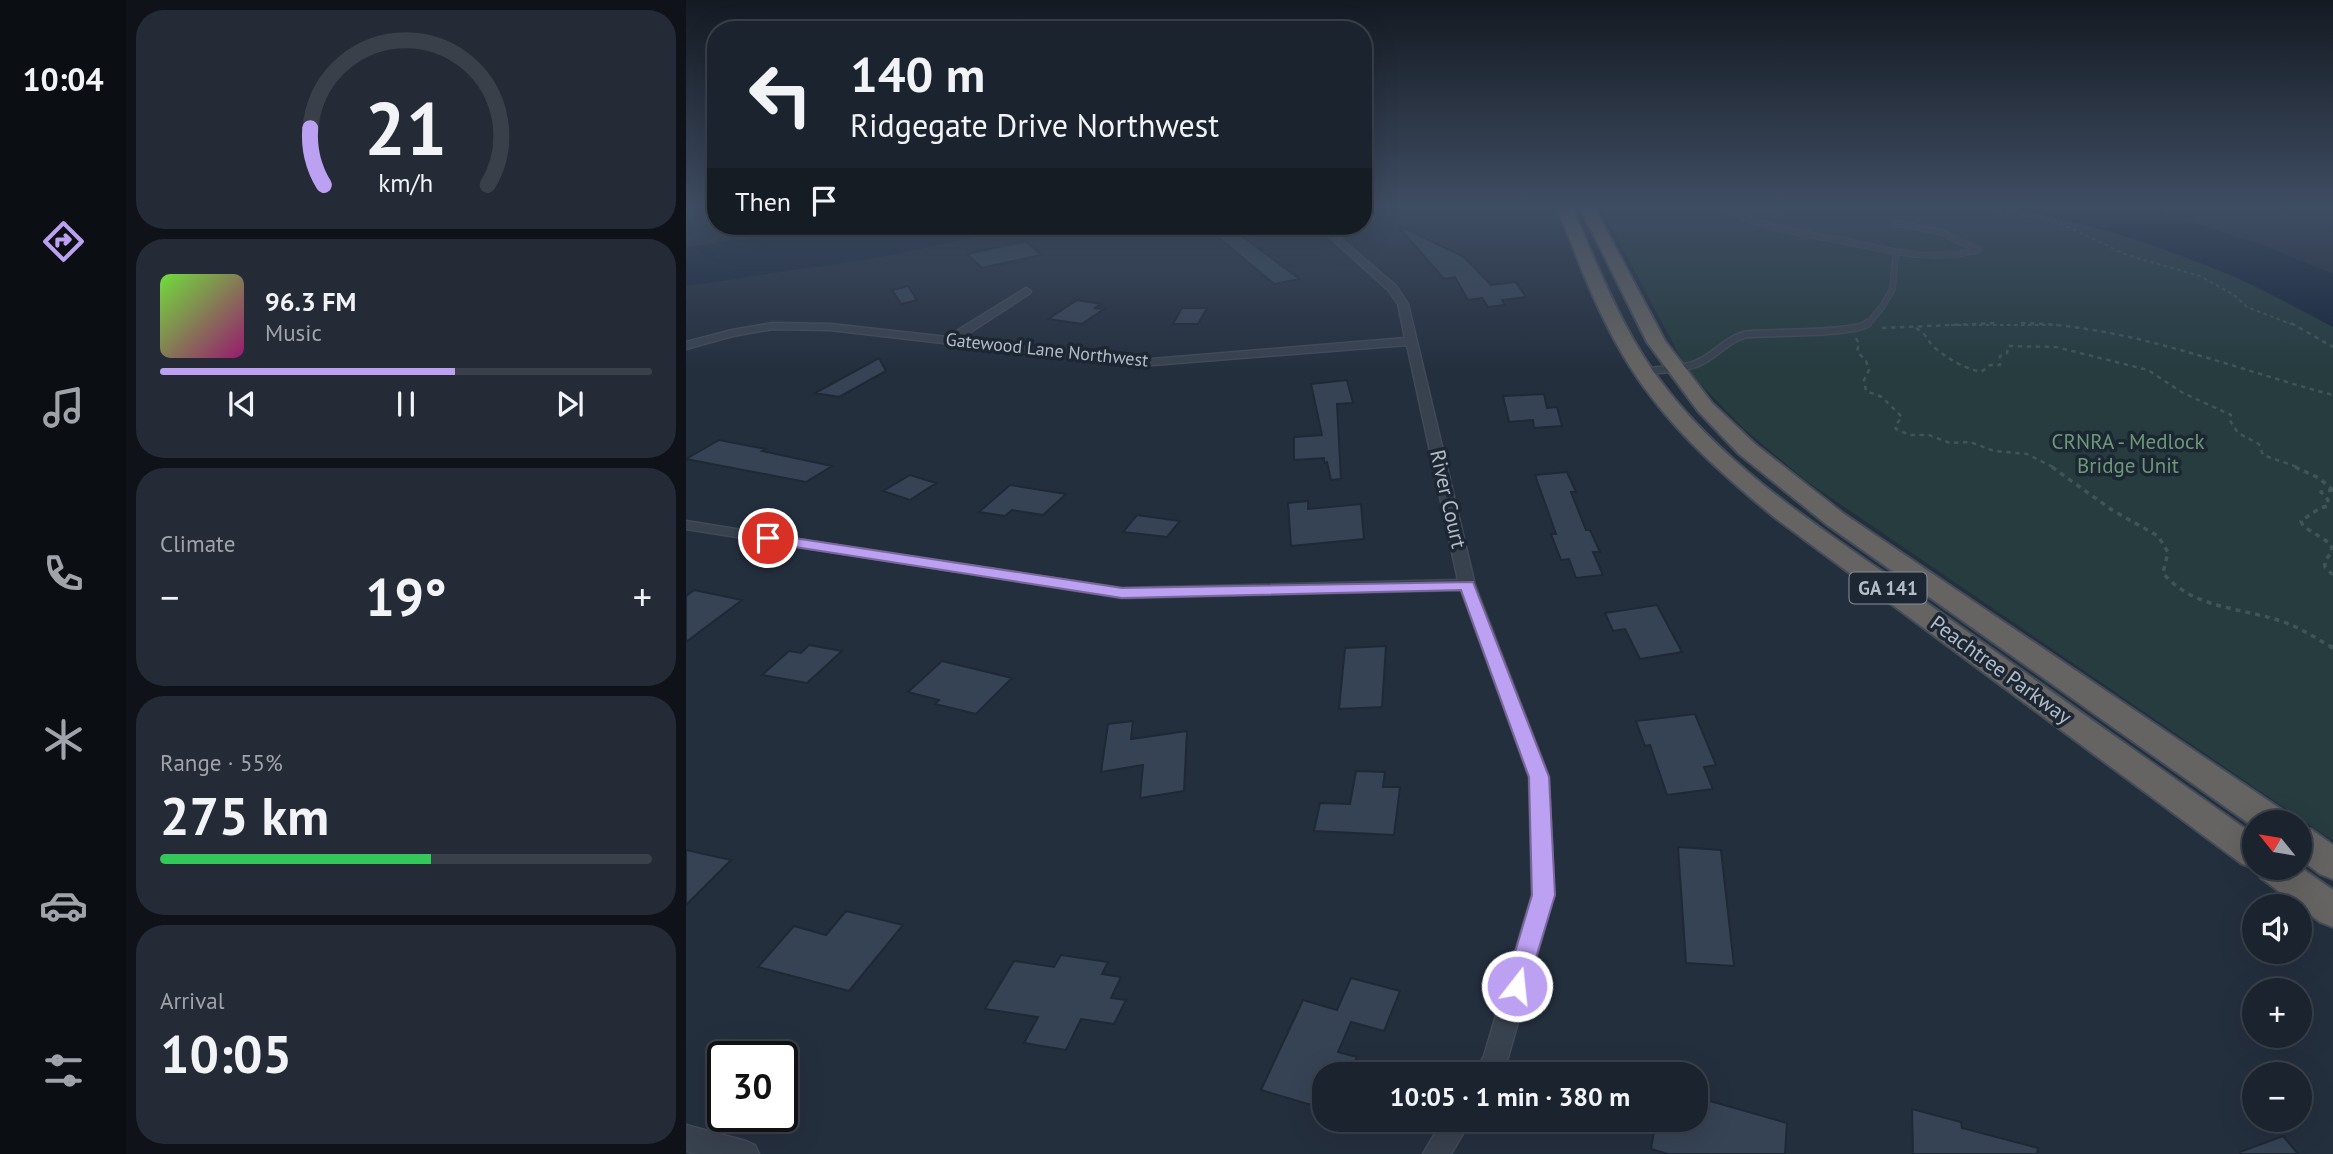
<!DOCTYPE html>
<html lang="en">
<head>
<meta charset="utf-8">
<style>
	body { margin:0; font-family:"PT Sans",sans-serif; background:#242b36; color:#f1f3f6; height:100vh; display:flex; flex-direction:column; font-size:26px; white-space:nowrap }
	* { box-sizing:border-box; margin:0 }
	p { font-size:23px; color:#a0a4aa }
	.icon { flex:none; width:38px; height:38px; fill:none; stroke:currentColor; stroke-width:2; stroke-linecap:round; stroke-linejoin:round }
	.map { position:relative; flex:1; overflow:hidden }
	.details { display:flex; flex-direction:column; gap:10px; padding:10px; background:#0f1319; width:560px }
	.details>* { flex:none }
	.guide { position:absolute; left:21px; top:21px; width:665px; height:214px; border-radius:28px; box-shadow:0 7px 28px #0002,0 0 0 2px #39404a; background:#1b232e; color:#f1f3f6; overflow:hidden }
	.needle { width:46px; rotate:300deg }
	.buttons { position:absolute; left:1556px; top:810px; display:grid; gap:14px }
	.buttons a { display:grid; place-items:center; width:70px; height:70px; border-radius:50%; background:#1b232e; box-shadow:0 7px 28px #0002,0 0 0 2px #39404a; font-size:35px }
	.speed { position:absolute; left:21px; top:1041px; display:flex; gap:14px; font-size:35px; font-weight:700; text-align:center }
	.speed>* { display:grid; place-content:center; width:91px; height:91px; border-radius:50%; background:#1b232e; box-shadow:0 7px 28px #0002,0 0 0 2px #39404a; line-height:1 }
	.speed .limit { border:4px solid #111; border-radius:10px; background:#fff; color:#111 }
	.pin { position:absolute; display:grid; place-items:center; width:60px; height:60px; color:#fff; margin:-30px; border:4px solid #fff; border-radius:50%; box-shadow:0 2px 7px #0007 }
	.me { position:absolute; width:77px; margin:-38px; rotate:16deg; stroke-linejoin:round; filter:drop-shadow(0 0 5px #0008) }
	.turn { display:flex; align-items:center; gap:24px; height:147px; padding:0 28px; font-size:32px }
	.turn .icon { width:91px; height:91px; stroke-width:2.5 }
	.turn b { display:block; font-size:49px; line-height:60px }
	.then { display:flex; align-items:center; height:66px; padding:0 28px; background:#0003; gap:14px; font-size:26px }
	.big { font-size:52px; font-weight:800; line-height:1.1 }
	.details .card { flex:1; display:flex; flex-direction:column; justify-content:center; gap:10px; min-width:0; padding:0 24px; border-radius:28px; background:#242b36 }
	.details .dial { align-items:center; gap:0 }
	.dial svg { height:182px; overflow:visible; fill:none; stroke:#39404a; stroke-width:7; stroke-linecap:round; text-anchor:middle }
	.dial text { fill:#f1f3f6; stroke:none }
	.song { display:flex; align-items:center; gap:21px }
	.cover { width:84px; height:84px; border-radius:10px; background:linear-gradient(135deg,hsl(100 70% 55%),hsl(320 70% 35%)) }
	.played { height:7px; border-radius:4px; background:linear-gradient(90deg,#bca0f2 60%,#39404a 60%) }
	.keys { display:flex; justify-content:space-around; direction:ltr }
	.heat { display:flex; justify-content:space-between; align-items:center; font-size:38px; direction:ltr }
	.charge { height:10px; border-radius:5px; background:linear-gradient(90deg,#34c759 55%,#39404a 0) }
	.trip { position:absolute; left:626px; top:1062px; width:396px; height:70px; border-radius:28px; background:#1b232e; box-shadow:0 7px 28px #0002,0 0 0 2px #39404a; font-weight:800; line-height:70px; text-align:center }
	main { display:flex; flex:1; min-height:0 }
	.menu { display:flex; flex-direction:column; width:126px; justify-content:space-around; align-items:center; background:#0b0e12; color:#a0a4aa }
	.menu .icon { width:49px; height:49px }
	.menu .selected { color:#bca0f2 }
	.menu b { font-size:32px; color:#f1f3f6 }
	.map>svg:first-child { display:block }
	.green { fill:#263c3f }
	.water { fill:#17263c }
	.building { fill:#364354; stroke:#1f2835; stroke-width:2 }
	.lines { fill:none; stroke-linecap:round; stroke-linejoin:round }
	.service-far1-casing { stroke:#414a57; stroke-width:7 }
	.service-casing { stroke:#414a57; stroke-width:9 }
	.minor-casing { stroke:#414a57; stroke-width:3 }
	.trunk-casing { stroke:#434c59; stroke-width:4 }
	.path-far3 { stroke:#3f5557; stroke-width:2; stroke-dasharray:3.5 3.5; stroke-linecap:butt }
	.path-far2 { stroke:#3f5557; stroke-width:2.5; stroke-dasharray:4.5 4.5; stroke-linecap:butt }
	.path-far1 { stroke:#3f5557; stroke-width:3.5; stroke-dasharray:5 5; stroke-linecap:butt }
	.path { stroke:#3f5557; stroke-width:4.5; stroke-dasharray:6 6; stroke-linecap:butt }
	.service-far1 { stroke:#38414e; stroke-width:5 }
	.service { stroke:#38414e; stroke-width:6 }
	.minor { fill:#38414e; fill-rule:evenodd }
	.trunk { fill:#656462; fill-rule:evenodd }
	.route { fill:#bca0f2; stroke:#7a689d; stroke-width:2 }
	.labels { text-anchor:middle; stroke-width:7; stroke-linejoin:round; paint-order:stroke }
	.far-street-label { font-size:18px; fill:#b4bcc9; stroke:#1d2633 }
	.shield { fill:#1d2633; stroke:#878f9c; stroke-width:2 }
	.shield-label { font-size:19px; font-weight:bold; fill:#b4bcc9 }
	.park-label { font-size:21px; fill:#6b9a76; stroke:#1d2633 }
	.street-label { font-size:21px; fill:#b4bcc9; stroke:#1d2633 }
</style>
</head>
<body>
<main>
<nav class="menu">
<b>10:04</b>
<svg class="icon selected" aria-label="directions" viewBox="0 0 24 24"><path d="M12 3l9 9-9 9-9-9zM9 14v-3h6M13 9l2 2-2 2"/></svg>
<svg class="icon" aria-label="music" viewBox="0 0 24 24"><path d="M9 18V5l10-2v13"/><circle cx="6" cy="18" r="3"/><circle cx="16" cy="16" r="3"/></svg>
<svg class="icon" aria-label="phone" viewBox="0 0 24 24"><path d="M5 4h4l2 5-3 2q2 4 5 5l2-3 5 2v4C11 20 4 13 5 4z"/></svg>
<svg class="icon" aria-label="climate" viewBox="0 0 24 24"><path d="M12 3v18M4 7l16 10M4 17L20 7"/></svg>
<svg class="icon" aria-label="car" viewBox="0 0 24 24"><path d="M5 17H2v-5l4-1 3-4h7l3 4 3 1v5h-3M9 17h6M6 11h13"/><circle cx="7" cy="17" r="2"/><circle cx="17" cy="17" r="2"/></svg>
<svg class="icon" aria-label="filters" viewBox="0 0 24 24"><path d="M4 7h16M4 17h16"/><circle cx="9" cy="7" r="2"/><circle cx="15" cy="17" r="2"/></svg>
</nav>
<section class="details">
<div class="card dial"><svg viewBox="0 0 100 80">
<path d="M14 69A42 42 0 1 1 86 69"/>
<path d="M14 69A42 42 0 0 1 8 44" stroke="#bca0f2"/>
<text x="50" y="56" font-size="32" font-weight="700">21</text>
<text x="50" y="72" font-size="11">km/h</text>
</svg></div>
<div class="card">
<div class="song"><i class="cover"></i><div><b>96.3 FM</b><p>Music</p></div></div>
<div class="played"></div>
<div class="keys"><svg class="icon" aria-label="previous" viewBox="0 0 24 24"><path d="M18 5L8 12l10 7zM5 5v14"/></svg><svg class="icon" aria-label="pause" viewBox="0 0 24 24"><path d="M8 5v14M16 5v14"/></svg><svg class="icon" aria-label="next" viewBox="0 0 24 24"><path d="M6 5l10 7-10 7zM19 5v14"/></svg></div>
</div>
<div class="card"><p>Climate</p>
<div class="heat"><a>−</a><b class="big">19°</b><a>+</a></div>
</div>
<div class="card"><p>Range · 55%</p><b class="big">275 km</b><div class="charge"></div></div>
<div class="card"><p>Arrival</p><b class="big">10:05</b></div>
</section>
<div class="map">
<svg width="1647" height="1154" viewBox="0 0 1647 1154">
	<rect width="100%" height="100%" fill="#242f3e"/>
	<path class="green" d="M916 209H1331L1416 229 1492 255 1552 278 1647 327V841L1119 480 1057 428 1001 370Z"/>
	<path class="water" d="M1331 209H1464L1574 244 1647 274V327C1615 310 1584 292 1551 278 1481 247 1406 224 1331 209Z
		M155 226H345L190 258 0 286V247Z"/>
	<path class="building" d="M711 225 778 257 805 285 830 282 840 297 816 300 819 305 802 307 796 298 782 300 769 277 758 279Z
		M531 226H542L614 279 588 284 526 232Z
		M340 241 355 255 296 268 281 254Z
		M222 286 231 300 215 304 206 290Z
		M391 300 415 304 409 308 418 309 396 324 362 319Z
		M496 308H521L512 324H487Z
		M193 358 200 371 153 397 129 393Z
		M661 380 667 403 651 404 655 479 645 480 641 462 638 463V458L608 460V437L636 435 625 384Z
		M858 394 861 408 871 407 876 426 848 428 847 420 823 422 817 396Z
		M33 440 80 449 76 451 146 466 120 482 0 459Z
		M881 472 890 492H885L900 530H904L914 552H907L917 575 890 578 883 559 875 560 865 534H870L849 475Z
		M224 475 250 483 224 500 197 491Z
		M324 485 380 494 357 515 326 510 319 516 293 512Z
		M622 501V509L675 504 678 539 605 546 602 503Z
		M451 515 494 521 481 537 437 532Z
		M8 590 56 600 0 642V596Z
		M971 605 996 652 954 659 939 629 927 631 919 613Z
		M123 645 156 651 121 683 76 675 103 651 115 653Z
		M700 646 696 707 653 709 659 648Z
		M256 661 326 678 290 714 249 704 253 700 222 692Z
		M1009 714 1030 765 1018 767 1027 789 981 795 964 745 959 746 950 721Z
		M447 721 445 739 501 731 498 791 454 798 457 765 415 772 422 724Z
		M670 771 699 772 697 787H714L708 835 628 831 634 803 664 804Z
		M992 847 1035 850 1048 966 1000 963Z
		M0 850 45 860 0 905Z
		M160 911 217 925 163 991 72 967 108 926 140 935Z
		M375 955 422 962 416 974 435 977 425 998 440 1000 428 1024 395 1019 380 1050 338 1043 352 1017 299 1009 328 961 368 967Z
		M665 978 714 991 698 1031 665 1022 652 1052 671 1057 664 1074H639V1109L575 1090 617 1000 651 1010Z
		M1010 1097 1101 1123 1099 1154H982L965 1149 970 1120H1010Z
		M1226 1109 1275 1122 1276 1128 1352 1148 1351 1154H1227Z
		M1597 1136 1612 1154H1554V1152Z"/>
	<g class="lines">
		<g class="service-far1-casing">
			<path id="service-far1" d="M1038 209C1075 227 1113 233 1153 240 1201 250 1243 263 1292 250L1255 232 1209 223
				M1061 219 1060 215 1069 210 1090 211
				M1181 325 1196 307 1206 290 1210 255"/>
		</g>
		<g class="service-casing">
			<path id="service" d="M958 372C975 369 997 370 1012 363 1029 356 1045 335 1064 334 1086 332 1170 334 1182 323"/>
		</g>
		<g class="minor-casing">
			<path id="minor" d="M641 227 710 286 722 304 789 585 863 777 868 895 821 1061 815 1074H788L798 1056 846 895 843 777 775 590 436 598 0 529V521L218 556 436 588 772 580 721 345 454 366 144 330 87 329 47 336 0 349V342L46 330 87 323 144 324 261 337 340 288 345 291 344 293 274 339 454 360 719 338 712 304 702 290 638 232V228Z
				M757 1120H785L765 1154H737Z
				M0 1125 60 1141 69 1145 73 1154H10L0 1151Z"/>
		</g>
		<g class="trunk-casing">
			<path id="trunk" d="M872 209H886C914 270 937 334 979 387 1046 474 1143 533 1231 596 1343 676 1456 755 1568 835L1569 868 1556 864 1088 517C1031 470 975 420 937 355 910 309 891 258 872 209Z
				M895 209H909L979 341 1026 403 1069 444 1158 514 1599 812 1604 822H1568V827L1140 524 1053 454 1012 411 961 342Z
				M1614 826 1626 830 1647 845V879L1634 874 1614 859Z
				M1614 867 1647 890V927L1634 922 1575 878 1570 868Z"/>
		</g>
		<path class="path-far3" d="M1299 209 1367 220 1441 255 1514 276 1548 295 1561 307 1608 325
			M1226 213 1233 209
			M1265 325H1371"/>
		<path class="path-far2" d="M1335 323C1443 325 1544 368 1647 395
			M1605 323 1647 347
			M1196 328 1311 323
			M1230 328C1242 335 1241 341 1249 348 1265 361 1276 367 1295 372L1304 365H1314V356L1321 353 1322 346 1370 347 1462 370 1497 393 1545 415 1543 419 1552 433 1573 444 1577 455 1614 468
			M1170 338 1173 344 1171 351 1180 361 1183 370 1178 380 1180 391 1196 397 1216 417 1209 426 1210 429 1223 435H1243L1264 443 1284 442 1308 451 1341 454 1369 468"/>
		<path class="path-far1" d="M1366 467 1426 510 1472 536 1482 552 1477 573C1509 611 1560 607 1603 624 1618 630 1633 640 1647 648
			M1609 467 1633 478 1647 490
			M1647 490 1635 492 1642 500V506L1634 508 1615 521 1617 526 1645 544 1646 551 1639 561V567L1647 575"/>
		<path class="path" d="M1644 646 1647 648"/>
		<use href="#service-far1" class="service-far1"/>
		<use href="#service" class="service"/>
		<use href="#minor" class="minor"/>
		<use href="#trunk" class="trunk"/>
	</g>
	<linearGradient id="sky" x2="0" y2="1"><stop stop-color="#141a22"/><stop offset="0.56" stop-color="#3f4d63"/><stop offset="1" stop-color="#3f4d63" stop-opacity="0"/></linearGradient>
	<rect width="1647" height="370" fill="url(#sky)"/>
	<path class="route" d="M82 534 436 588 787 582 863 777 869 895 839 994 831 997 823 994 819 986 846 895 843 777 775 590 436 598 77 542 74 538 77 535Z"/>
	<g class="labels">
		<g class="far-street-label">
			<text transform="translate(361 350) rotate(6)" y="6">Gatewood Lane Northwest</text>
		</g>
		<rect class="shield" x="1163.5" y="572.5" width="77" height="31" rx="5"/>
		<g class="shield-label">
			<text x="1202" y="595">GA 141</text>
		</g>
		<g class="park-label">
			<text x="1442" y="449">CRNRA - Medlock<tspan x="1442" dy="24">Bridge Unit</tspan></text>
		</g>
		<g class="street-label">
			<text transform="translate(762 499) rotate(77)" y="7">River Court</text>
			<text transform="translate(1315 670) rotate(36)" y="7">Peachtree Parkway</text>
		</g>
	</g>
</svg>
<div class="buttons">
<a><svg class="needle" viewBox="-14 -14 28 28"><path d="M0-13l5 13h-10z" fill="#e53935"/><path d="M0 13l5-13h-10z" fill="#a0a4aa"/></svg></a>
<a><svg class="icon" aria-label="sound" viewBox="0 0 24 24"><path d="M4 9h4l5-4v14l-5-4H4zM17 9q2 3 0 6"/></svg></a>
<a>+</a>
<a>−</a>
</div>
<div class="speed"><div class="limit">30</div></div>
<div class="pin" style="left:82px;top:538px;background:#d93025"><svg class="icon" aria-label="arrive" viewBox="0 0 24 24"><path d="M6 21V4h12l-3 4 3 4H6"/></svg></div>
<svg class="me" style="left:831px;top:986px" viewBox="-20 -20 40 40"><circle r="17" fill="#bca0f2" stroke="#fff" stroke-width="3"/><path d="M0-11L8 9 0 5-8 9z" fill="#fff"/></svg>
<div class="trip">10:05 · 1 min · 380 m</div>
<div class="guide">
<div class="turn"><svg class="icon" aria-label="left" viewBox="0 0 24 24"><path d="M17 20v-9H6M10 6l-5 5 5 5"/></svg><div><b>140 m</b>Ridgegate Drive Northwest</div></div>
<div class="then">Then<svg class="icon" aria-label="arrive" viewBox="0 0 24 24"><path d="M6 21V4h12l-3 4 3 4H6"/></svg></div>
</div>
</div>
</main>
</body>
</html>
